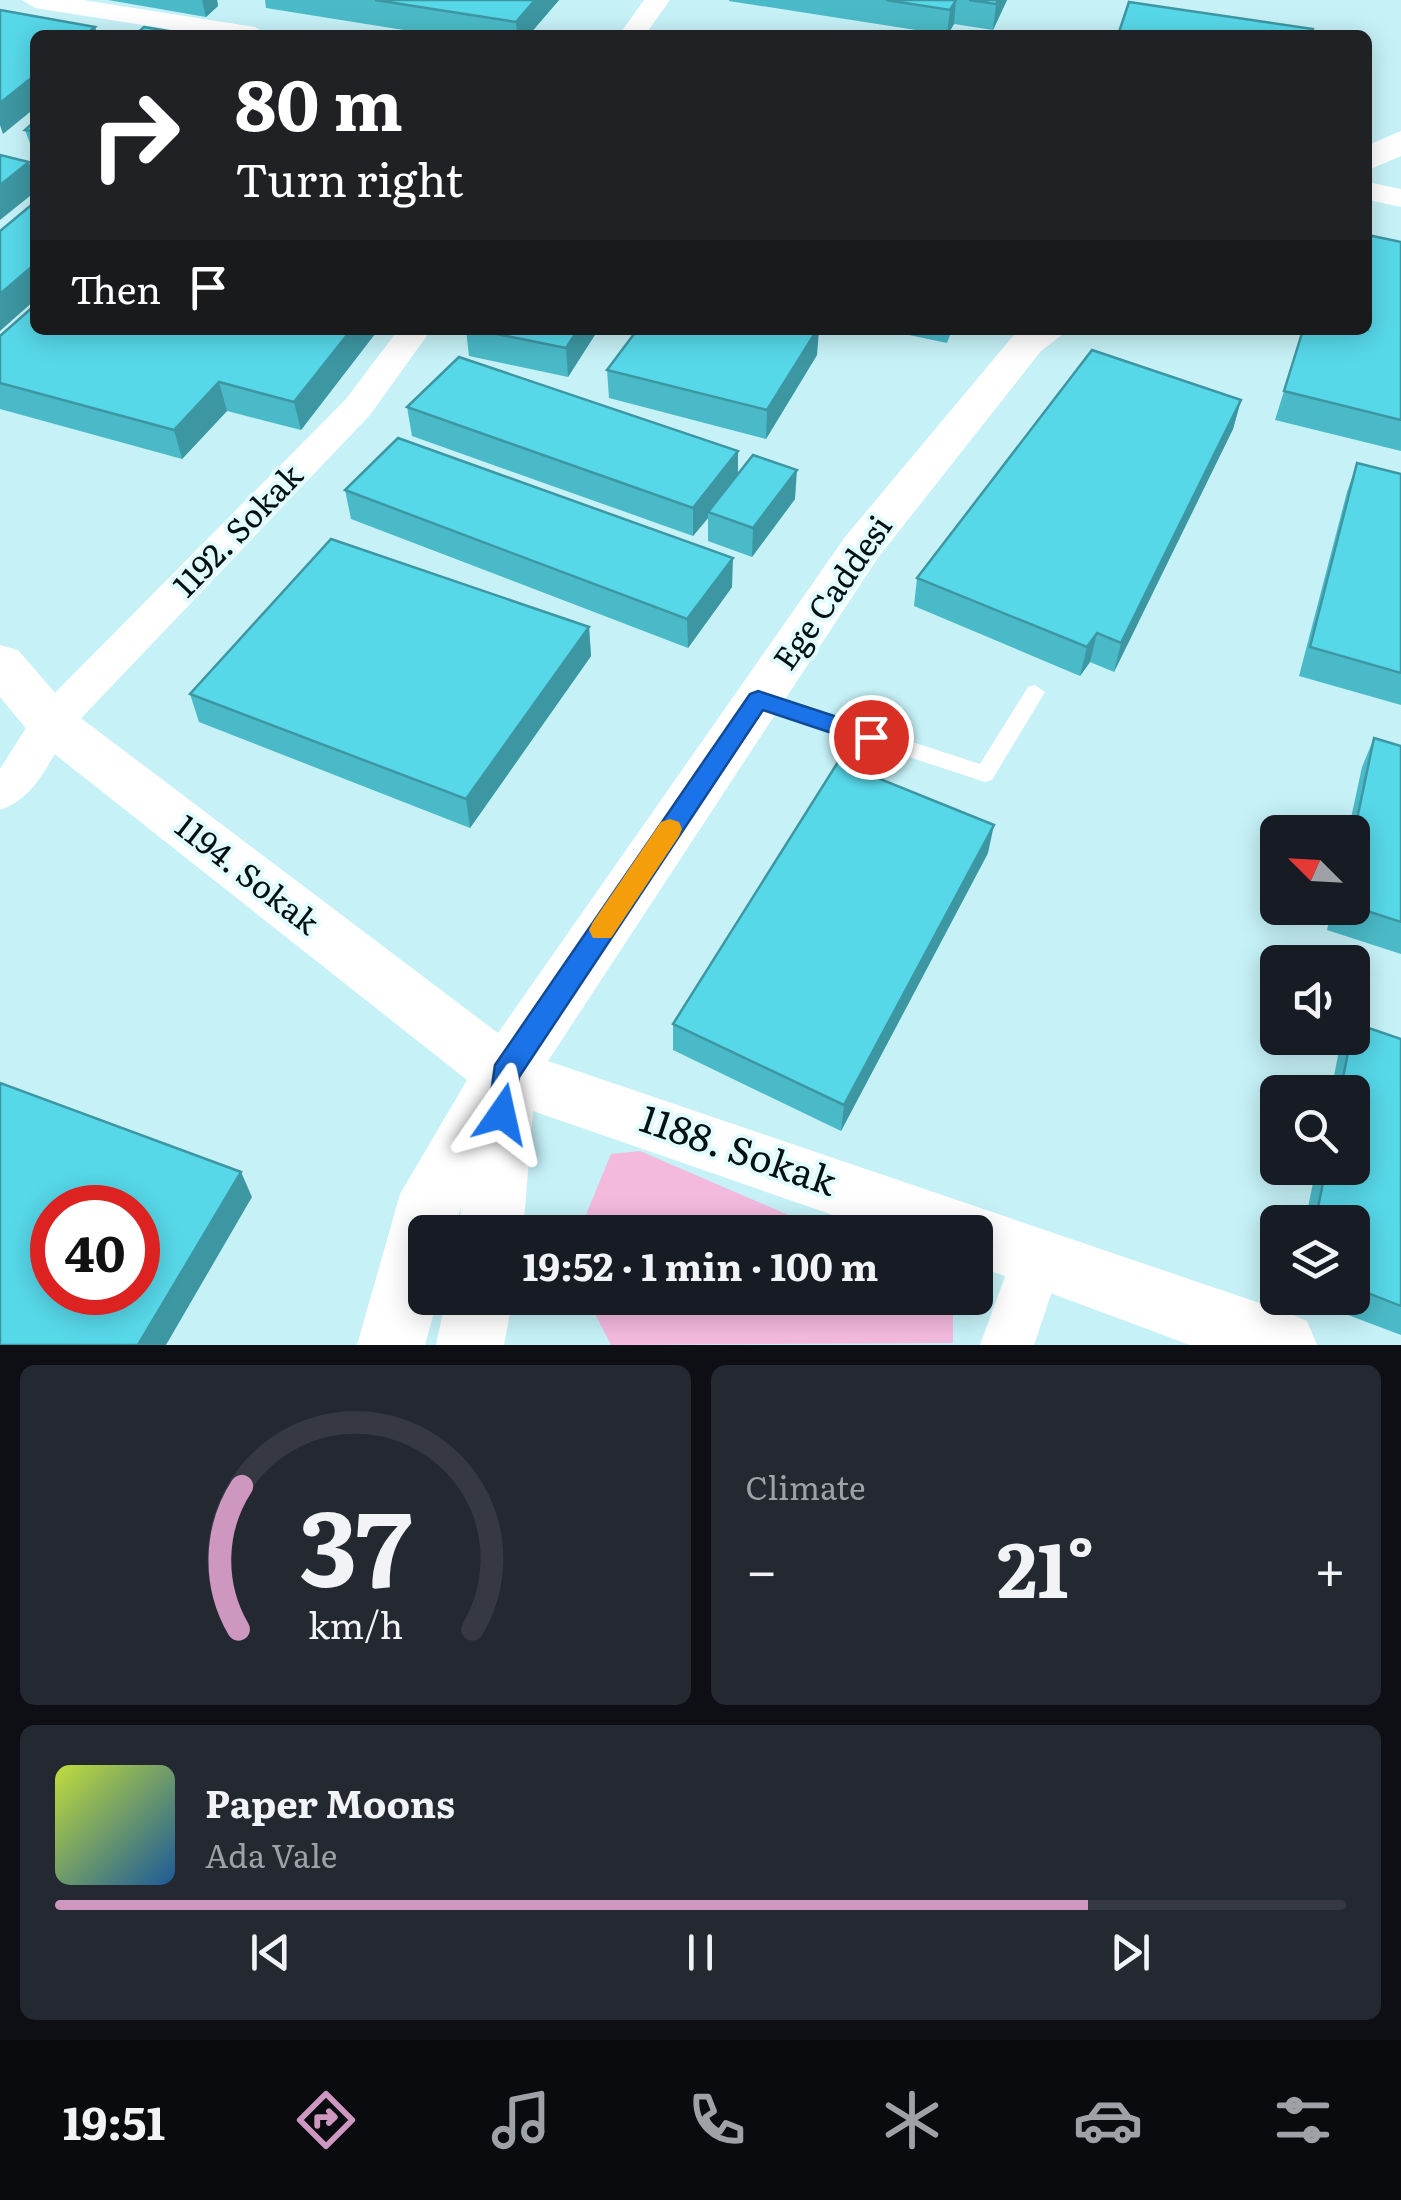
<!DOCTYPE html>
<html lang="en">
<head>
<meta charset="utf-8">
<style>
	body { margin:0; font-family:Literata,serif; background:#242831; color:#f1f3f6; height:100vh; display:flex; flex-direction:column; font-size:38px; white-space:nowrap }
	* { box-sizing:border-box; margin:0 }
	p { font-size:32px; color:#9ea1a6 }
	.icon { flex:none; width:55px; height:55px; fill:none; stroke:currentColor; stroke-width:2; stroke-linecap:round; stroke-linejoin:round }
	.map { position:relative; height:1345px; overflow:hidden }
	.sheet { display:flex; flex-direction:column; gap:20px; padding:20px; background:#0d0f14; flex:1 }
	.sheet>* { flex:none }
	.hud { position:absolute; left:30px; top:30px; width:1342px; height:305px; border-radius:15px; box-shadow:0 5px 25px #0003; background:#202124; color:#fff; overflow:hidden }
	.needle { width:65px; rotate:294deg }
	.controls { position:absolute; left:1260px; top:815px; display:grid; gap:20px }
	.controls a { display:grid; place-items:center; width:110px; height:110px; border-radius:15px; background:#171b24; box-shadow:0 5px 25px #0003; font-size:50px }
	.speed { position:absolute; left:30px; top:1185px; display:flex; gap:20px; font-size:50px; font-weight:700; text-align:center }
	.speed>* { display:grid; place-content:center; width:130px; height:130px; border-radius:50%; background:#171b24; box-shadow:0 5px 25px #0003; line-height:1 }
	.speed .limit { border:15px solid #d22; background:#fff; color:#111 }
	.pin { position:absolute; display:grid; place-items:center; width:85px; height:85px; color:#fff; margin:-42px; border:5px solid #fff; border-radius:50%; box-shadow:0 2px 10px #0007 }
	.me { position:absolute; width:110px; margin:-55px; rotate:11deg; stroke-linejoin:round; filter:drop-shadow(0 0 8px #0008) }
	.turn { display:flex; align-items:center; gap:35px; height:210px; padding:0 40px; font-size:45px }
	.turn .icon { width:130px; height:130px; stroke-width:2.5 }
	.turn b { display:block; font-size:70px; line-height:85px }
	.then { display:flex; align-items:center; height:95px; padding:0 40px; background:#0003; gap:20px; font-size:38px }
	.big { font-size:75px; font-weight:700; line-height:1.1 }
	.sheet .card { flex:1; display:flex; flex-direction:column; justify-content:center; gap:15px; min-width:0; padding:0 35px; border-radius:15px; background:#242831 }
	.sheet .dial { align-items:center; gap:0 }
	.dial svg { height:260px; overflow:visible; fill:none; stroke:#363941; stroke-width:7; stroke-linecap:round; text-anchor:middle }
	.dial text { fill:#f1f3f6; stroke:none }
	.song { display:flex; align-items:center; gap:30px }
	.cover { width:120px; height:120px; border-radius:15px; background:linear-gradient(135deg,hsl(70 70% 55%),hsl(210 70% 35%)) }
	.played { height:10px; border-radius:5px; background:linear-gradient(90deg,#cd97c0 80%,#363941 80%) }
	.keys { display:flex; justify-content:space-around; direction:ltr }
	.heat { display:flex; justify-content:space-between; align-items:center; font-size:55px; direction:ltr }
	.sheet .tiles { flex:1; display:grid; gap:20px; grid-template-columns:1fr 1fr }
	.card:last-child { grid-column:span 2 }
	.trip { position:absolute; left:408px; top:1215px; width:585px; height:100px; border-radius:15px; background:#171b24; box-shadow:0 5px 25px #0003; font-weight:700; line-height:100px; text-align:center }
	.dock { display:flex; height:160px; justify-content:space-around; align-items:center; background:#090b0e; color:#9ea1a6 }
	.dock .icon { width:70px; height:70px }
	.dock .current { color:#cd97c0 }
	.dock b { font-size:45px; color:#f1f3f6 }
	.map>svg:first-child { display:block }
	.green { fill:#f3bade }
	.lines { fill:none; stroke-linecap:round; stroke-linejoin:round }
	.service { fill:#fff; fill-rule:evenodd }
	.minor { fill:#fff; fill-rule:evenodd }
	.tertiary { fill:#fff; fill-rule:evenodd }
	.wall { fill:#4bbac8 }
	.shaded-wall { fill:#3d97a3 }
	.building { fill:#57d8e9; stroke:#3d97a3; stroke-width:2.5; fill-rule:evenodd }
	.route { fill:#1a73e8; stroke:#114b97; stroke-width:2.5 }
	.slow { fill:#f59e0b }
	.labels { text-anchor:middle; stroke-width:8; stroke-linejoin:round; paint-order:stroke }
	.street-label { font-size:32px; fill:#031113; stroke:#e1fbfe }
	.near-street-label { font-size:38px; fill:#031113; stroke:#e1fbfe }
</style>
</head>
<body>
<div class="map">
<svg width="1401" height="1345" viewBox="0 0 1401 1345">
	<rect width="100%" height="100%" fill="#c5f1f7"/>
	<path class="green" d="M640 1151 828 1232H579L611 1154Z
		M587 1298H944L953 1312V1343L611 1345Z"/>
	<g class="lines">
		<path class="service" d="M1035 685 1045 692 992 780 985 782 751 705 748 700 751 695 758 692 980 764 1028 687Z"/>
		<path class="minor" d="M22 0H83L255 27 268 35H206L35 8Z
			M644 0H670L645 35H619Z
			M1368 182 1401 189V207L1368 200Z
			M398 330H431L370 415 66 734C48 764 35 798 0 810V769L36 712 346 399Z
			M1038 1230 1057 1238 1064 1256 1034 1345H980L1019 1238Z"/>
		<path class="tertiary" d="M1401 131V156L1368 170V145Z
			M1018 330H1068L1041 351 877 559 548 1061 1283 1311 1307 1321 1317 1345H1190L975 1265V1232H882L533 1111 523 1232H459L461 1207 454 1232H425V1298H438L425 1345H357L400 1194 467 1080 33 737 0 697V645L18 650 69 709 498 1033 845 537Z
			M446 1298H513L504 1345H436Z"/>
	</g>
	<path class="wall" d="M108 0H217L218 6 206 17Z
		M265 0H559L529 35H435L266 8Z
		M729 0H1007L993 30 954 24 948 35 729 1Z
		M35 121V157L25 130Z
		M1401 242V451L1275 420 1303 330Z
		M378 330 301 430 227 411 182 459 0 409V336Z
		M466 330H598L568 377 469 356Z
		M885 330H952L947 343Z
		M817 355 766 439 609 398 607 370Z
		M1241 400 1233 429 1114 672 1090 662 1080 676 914 606 917 578Z
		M407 407 738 474 795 499 752 557 708 541V518L693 536 412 436Z
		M1357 463 1401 474V705L1299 676 1347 492Z
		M345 490 732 587 688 648 351 519Z
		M589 627 591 656 470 828 199 722 190 694Z
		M1374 738 1401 746V954L1327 930 1332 908H1352V832H1348L1362 767Z
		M988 853 841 1131 673 1050V1024Z
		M1346 1038 1401 1039V1335L1303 1298H1352V1222H1305L1316 1168H1352V1092H1331L1339 1050Z"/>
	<path class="shaded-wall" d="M202 0H217L218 6 206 17Z
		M535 0H559L529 35H517L516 22Z
		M956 0 954 24 947 35 950 10Z
		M998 0H1007L993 30 996 4Z
		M95 27 98 35H85Z
		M35 75V108L3 134 0 125V103Z
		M29 162 35 180V192L0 220V185Z
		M35 264V300L0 331V294Z
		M351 330H378L301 430 294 402Z
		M578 330H598L568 377 566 348Z
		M817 330H819L817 355 766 439 767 410Z
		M219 382 227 411 182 459 174 430Z
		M1241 400 1233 429 1114 672 1121 643Z
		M738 451V479L708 512V518L693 536V508Z
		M797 470 795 499 752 557 753 528Z
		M733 558 732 587 688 648 687 619Z
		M589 627 591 656 470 828 466 799Z
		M1097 633 1090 662 1080 676 1087 647Z
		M994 825 988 853 841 1131 844 1105Z
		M241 1172 252 1197 166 1345H138Z"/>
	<path class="building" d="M375 0H535L516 22Z
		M886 0H956L950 10Z
		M969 0H998L996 4Z
		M1129 2 1313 29 1312 35H1118Z
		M0 10 95 27 85 35H35V75L0 103Z
		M144 27 192 35H135Z
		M35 121V131L25 130Z
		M0 155 29 162 0 185Z
		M35 202V264L0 294V231Z
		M1368 235 1401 242V420L1284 391 1303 330H1368Z
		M35 305V330H351L294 402 219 382 174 430 0 383V336Z
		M477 330H578L566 348Z
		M637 330H817L767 410 607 370Z
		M1092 350 1241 400 1121 643 1097 633 1087 647 917 578Z
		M459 357 738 451 693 508 407 407Z
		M398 438 733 558 687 619 345 490Z
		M753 455 797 470 753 528 708 512Z
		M1357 463 1401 474V673L1310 647Z
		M331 539 589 627 466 799 190 694Z
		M1374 738 1401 746V922L1352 906V843Z
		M838 762 994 825 844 1105 673 1024Z
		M1354 1023 1401 1039V1306L1352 1287V1222H1315L1326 1168H1352V1092H1340L1351 1038H1352Z
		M0 1083 241 1172 138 1345H0ZM52 1208H138V1292H52Z"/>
	<path class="route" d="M758 691 880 731 883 737 871 746 763 710 519 1077 512 1123 502 1127 492 1123 488 1114 495 1065 750 694Z"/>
	<path class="slow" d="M670 819 679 822 682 829 679 836 611 938H593L589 930 593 922 661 822Z"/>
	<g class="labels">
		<g class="street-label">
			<text transform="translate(238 531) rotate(-46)" y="11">1192. Sokak</text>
			<text transform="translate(833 593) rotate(-55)" y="11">Ege Caddesi</text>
			<text transform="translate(247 875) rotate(38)" y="11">1194. Sokak</text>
		</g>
		<g class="near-street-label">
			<text transform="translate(738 1151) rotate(19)" y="13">1188. Sokak</text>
		</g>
	</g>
</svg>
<div class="controls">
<a><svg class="needle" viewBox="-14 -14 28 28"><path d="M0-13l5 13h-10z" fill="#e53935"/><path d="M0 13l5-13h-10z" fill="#9ea1a6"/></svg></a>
<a><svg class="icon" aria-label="sound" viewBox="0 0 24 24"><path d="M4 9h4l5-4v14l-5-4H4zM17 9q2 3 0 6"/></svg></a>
<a><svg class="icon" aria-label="search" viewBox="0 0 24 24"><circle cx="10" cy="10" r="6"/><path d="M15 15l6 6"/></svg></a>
<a><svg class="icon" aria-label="layers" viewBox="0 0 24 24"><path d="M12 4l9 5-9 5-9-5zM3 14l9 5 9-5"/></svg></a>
</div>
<div class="speed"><div class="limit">40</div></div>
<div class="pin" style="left:871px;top:737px;background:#d93025"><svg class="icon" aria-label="arrive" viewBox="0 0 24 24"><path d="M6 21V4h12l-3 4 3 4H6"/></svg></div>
<svg class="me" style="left:502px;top:1114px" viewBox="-20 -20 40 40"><path d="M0-17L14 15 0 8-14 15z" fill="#1a73e8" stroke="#fff" stroke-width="4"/></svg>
<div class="trip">19:52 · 1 min · 100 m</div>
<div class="hud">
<div class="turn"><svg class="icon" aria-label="right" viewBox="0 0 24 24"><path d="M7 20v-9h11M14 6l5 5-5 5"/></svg><div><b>80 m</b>Turn right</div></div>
<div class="then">Then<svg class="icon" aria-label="arrive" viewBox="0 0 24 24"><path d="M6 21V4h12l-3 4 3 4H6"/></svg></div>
</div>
</div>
<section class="sheet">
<div class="tiles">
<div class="card dial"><svg viewBox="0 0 100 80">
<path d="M14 69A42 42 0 1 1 86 69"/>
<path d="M14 69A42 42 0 0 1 15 25" stroke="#cd97c0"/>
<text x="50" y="56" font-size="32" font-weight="700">37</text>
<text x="50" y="72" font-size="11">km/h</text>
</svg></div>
<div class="card"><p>Climate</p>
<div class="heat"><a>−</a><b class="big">21°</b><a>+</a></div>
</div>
<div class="card">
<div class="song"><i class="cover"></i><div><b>Paper Moons</b><p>Ada Vale</p></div></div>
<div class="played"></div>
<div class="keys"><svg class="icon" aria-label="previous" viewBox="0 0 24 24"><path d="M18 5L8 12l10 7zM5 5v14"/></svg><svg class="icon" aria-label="pause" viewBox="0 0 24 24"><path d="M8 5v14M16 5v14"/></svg><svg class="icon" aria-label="next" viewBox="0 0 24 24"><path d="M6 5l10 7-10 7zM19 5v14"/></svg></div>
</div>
</div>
</section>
<nav class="dock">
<b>19:51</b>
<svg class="icon current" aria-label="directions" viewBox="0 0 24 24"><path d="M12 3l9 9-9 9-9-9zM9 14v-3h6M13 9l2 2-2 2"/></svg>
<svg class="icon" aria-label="music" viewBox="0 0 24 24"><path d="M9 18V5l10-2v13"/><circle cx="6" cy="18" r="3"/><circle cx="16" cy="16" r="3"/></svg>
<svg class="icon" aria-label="phone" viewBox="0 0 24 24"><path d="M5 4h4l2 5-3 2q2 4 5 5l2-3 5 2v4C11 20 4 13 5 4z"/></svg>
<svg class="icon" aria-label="climate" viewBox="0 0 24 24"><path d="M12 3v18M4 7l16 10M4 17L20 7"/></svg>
<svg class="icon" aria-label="car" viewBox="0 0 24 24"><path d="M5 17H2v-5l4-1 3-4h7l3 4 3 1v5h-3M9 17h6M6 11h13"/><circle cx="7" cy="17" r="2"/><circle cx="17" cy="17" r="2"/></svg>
<svg class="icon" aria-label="filters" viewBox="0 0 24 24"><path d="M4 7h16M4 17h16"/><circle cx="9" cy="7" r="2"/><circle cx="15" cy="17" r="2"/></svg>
</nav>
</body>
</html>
